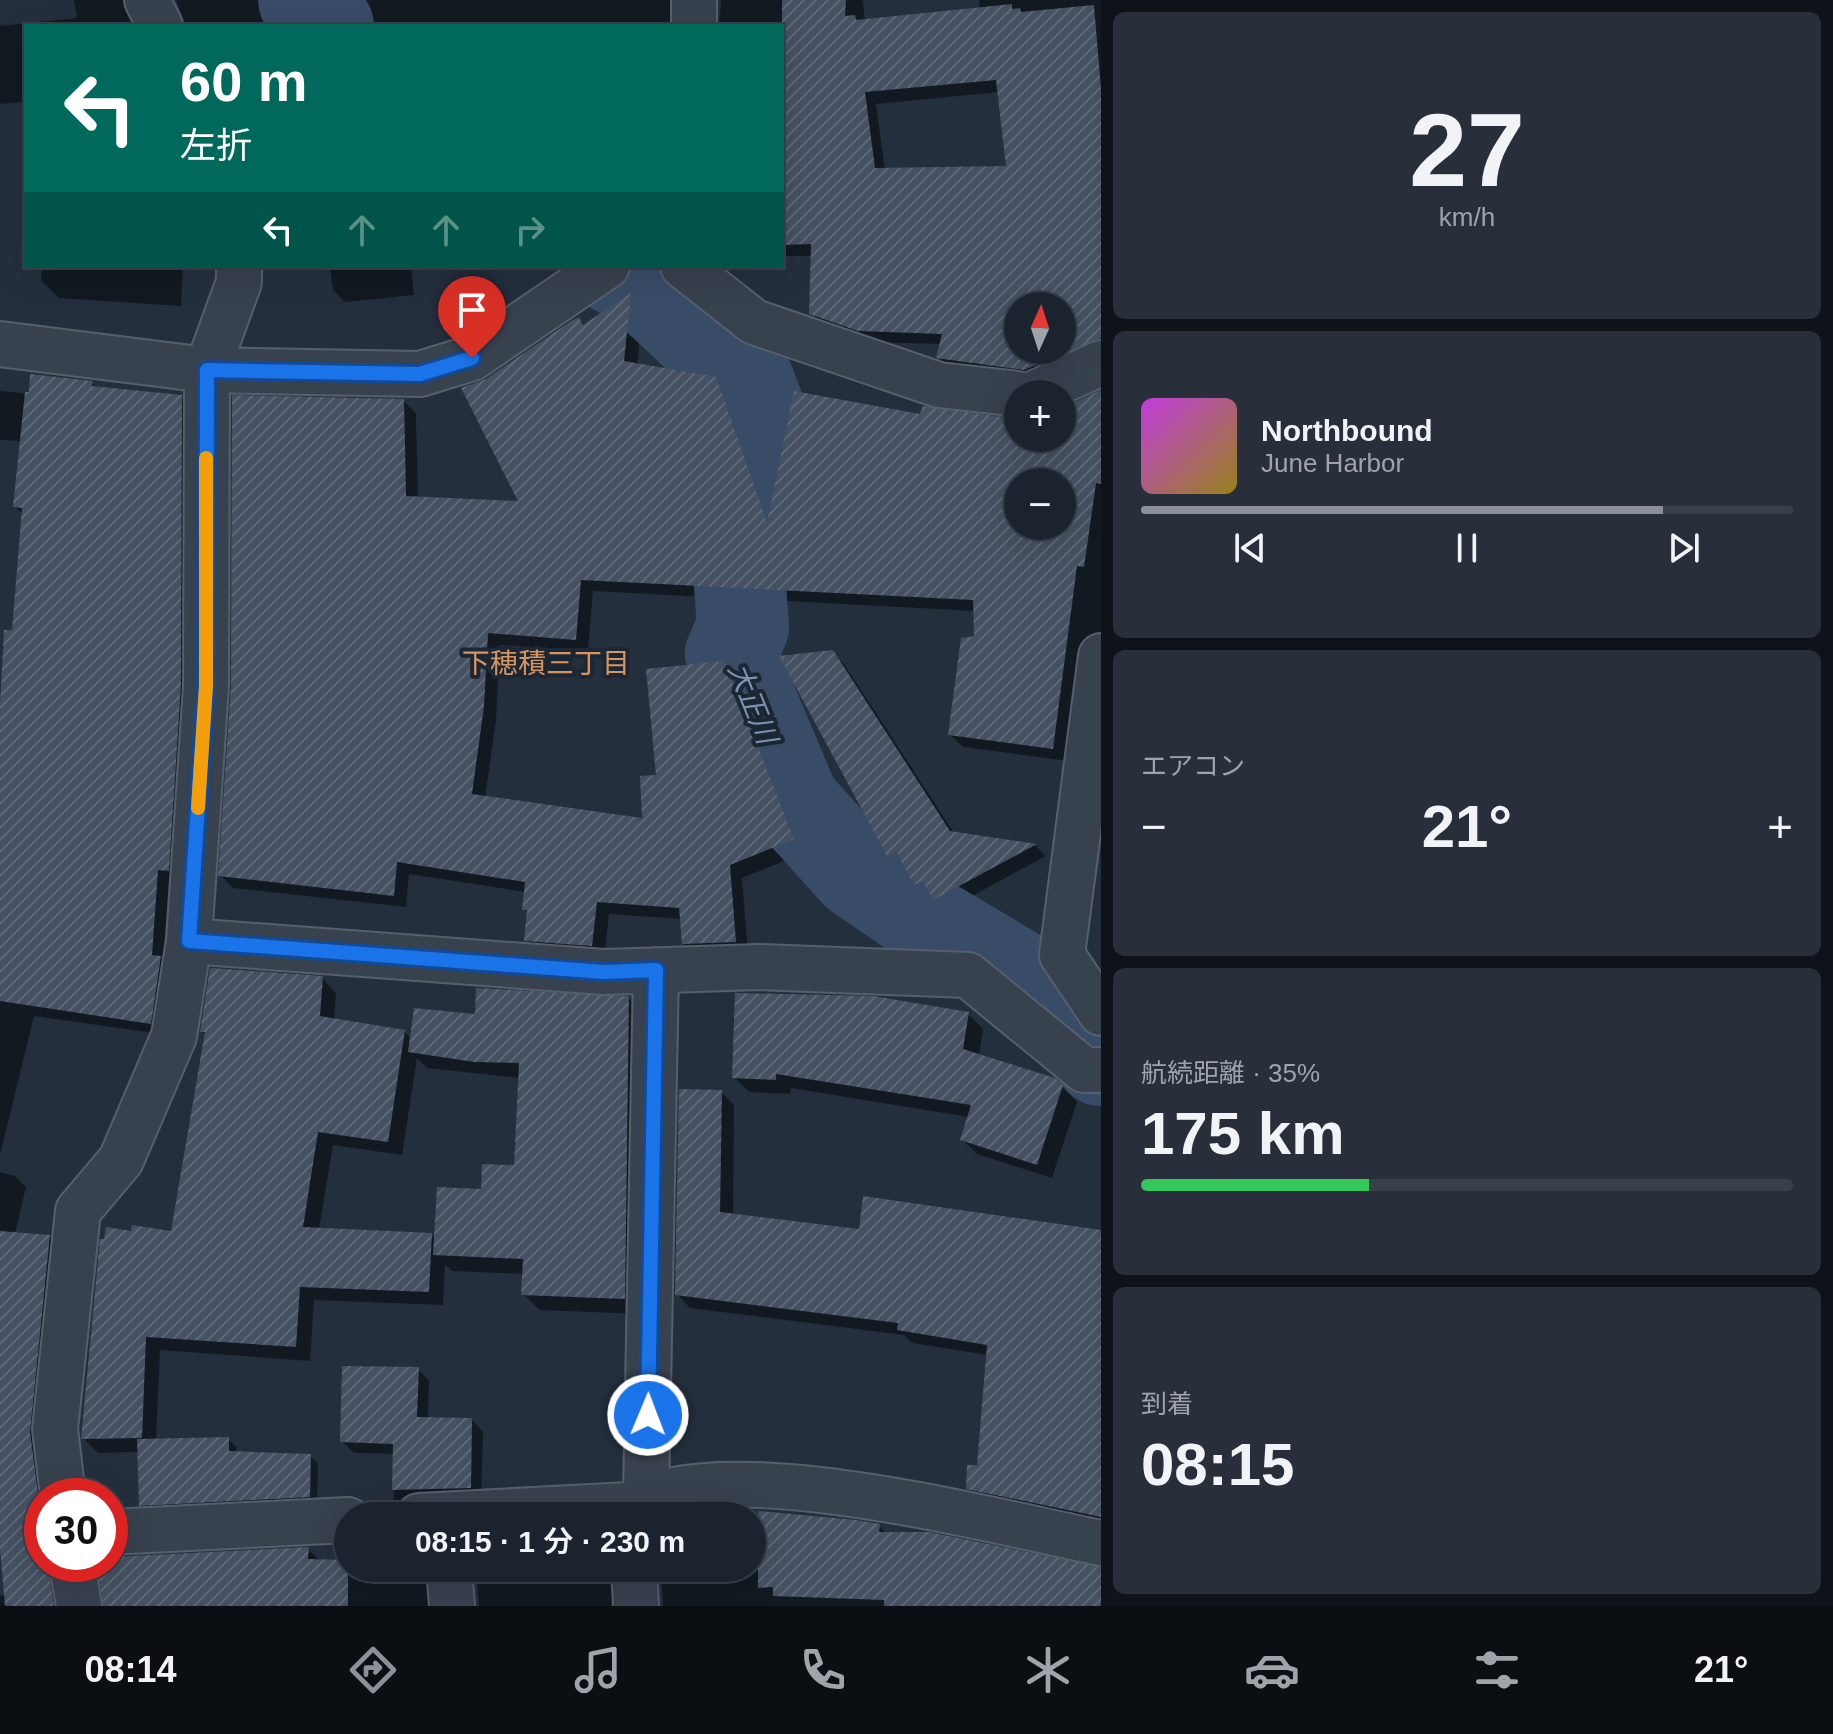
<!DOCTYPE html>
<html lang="ja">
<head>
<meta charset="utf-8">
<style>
	body { margin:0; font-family:Helvetica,"Noto Sans JP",sans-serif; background:#282f3a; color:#f1f3f6; height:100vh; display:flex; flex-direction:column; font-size:30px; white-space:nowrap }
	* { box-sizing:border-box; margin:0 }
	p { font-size:26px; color:#a0a4aa }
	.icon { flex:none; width:44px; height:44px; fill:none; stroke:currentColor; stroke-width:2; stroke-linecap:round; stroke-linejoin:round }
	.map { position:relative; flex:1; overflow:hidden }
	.drawer { display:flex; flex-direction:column; gap:12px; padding:12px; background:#0f1319; width:732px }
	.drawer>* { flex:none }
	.top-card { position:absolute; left:24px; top:24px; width:760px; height:244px; border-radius:0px; box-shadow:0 8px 32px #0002,0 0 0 2px #39404a; background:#00695c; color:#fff; overflow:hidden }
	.needle { width:52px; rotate:3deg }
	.buttons { position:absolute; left:1004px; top:292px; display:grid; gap:16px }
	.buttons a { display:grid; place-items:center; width:72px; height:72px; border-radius:50%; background:#1b232e; box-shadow:0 8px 32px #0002,0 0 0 2px #39404a; font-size:40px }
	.speed { position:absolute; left:24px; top:1478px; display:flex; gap:16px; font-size:40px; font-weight:700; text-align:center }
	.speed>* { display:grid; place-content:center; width:104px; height:104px; border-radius:50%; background:#1b232e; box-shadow:0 8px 32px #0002,0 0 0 2px #39404a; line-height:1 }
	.speed .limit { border:12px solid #d22; background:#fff; color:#111 }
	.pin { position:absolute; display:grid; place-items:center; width:68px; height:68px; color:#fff; margin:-82px -34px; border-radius:50% 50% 50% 0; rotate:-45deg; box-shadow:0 0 8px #0007 }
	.pin .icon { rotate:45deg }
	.me { position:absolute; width:88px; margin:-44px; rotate:1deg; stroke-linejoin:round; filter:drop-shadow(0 0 6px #0008) }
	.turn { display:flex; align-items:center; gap:28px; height:168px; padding:0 24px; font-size:36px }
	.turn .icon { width:104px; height:104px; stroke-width:2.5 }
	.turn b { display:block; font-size:56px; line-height:68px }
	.lanes { display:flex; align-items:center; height:76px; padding:0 24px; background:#0003; justify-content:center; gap:40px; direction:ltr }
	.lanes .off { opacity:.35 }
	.big { font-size:60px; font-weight:600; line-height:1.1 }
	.drawer .card { flex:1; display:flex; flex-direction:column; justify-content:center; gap:12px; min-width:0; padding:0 28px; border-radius:12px; background:#282f3a }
	.drawer .dial { align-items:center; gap:0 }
	.dial b { font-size:104px; line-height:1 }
	.song { display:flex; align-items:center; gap:24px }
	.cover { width:96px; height:96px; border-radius:12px; background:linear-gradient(135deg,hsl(290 70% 55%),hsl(50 70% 35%)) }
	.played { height:8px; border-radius:4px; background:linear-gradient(90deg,#8c9099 80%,#39404a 80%) }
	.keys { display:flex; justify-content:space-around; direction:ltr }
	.heat { display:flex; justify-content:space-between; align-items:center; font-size:44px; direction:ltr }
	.charge { height:12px; border-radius:6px; background:linear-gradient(90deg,#34c759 35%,#39404a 0) }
	.trip { position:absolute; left:334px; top:1502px; width:432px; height:80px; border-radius:40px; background:#1b232e; box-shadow:0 8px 32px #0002,0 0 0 2px #39404a; font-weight:600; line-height:80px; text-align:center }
	.dock { display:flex; height:128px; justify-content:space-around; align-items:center; background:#0b0e12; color:#a0a4aa }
	.dock .icon { width:56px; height:56px }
	.dock .on { color:#8c9099 }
	.dock b { font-size:36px; color:#f1f3f6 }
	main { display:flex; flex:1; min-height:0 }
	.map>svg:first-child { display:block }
	.shadow { fill:#0007; fill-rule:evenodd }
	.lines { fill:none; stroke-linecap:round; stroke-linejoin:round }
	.river { stroke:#394c67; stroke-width:92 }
	.building { fill:url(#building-hatch); fill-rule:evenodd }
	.minor-casing { stroke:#565f6c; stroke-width:48 }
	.minor { stroke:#38414e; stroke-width:44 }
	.route-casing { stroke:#114b97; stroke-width:20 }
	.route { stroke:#1a73e8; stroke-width:14 }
	.slow { stroke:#f59e0b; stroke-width:14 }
	.labels { text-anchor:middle; stroke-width:8; stroke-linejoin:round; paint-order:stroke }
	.neighbourhood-label { font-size:28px; fill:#d59563; stroke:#1d2633 }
	.water-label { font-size:28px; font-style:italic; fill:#7c92b1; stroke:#1d2633 }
</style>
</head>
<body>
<main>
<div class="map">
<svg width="1101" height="1606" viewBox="0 0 1101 1606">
	<defs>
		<pattern id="building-hatch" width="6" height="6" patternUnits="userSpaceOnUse" patternTransform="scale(2)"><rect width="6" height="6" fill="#455162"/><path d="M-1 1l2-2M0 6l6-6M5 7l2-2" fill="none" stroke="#5d6877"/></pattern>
	</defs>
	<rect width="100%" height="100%" fill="#242f3e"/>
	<path class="shadow" d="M74 0H137V26H26V102L0 104V26L77 18Z
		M176 0H684L681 26H376L356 11 359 26H186Z
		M721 0H863L865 21 980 9 979 0H1101V355L1037 382 950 369 938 357 942 344 872 342 823 326 811 313 813 256H782V26H719ZM999 92 1008 168 885 170 876 104ZM1018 306H1062V350H1018Z
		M42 266H183L181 306 59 298 41 281Z
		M330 266H411L414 295 345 302 333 290Z
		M631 296 643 308 637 365 715 379 728 392 771 515 922 417 1018 419V438H1062V408L1101 392V647L1076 762 963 747 950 735 976 638 975 611 593 591 588 651 500 645 496 720 485 798 644 820 659 777 723 663 736 676 806 852 742 878 748 954 696 956 684 944 682 919 609 914 604 958 539 953 527 940 529 914 524 909 526 892 409 874 406 907 233 888 220 875 403 401 416 413 418 499 522 503 487 380 579 319 585 326ZM1018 482H1062V526H1018Z
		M92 383 97 388 181 397 192 408 179 881 169 880 163 960 172 969 161 1034 34 1016 0 1155V708L14 633 24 515 15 507 22 441 0 440V391L31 394Z
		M832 652 844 664 954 833 1036 846 1046 856 946 910 932 892 927 894 905 863 900 866 889 855Z
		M322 978 336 993 334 1020 404 1031 412 1039 477 1016 628 998 645 1015 640 1314 540 1310 523 1294 524 1274 452 1271 445 1264 443 1305 314 1300 310 1361 160 1350 156 1440 228 1439 236 1447V1453L310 1456 318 1464 317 1504 149 1513 141 1505 140 1452 98 1453 83 1438 132 1233H172L206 1035 202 1031ZM417 1058 427 1068 520 1078 516 1167 483 1191 436 1240 431 1235 319 1230 333 1145 402 1155Z
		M968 1014 983 1029 979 1056 1062 1087 1077 1102 1052 1178 977 1154 962 1139 969 1117 791 1088 790 1094 749 1092 734 1077Z
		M721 1092 734 1105 733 1216 1101 1306V1527L981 1502 968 1488 978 1468 988 1355 912 1343 904 1335 690 1308 677 1294Z
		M0 1172 15 1176 26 1187 15 1234 49 1237 61 1248 42 1496V1564H54L63 1606H0V1596L6 1595 0 1527Z
		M418 1369 429 1381 428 1420H472L483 1432 481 1499 393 1516 395 1454 354 1453 342 1441Z
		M729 1512 856 1522 879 1526 887 1534 1101 1569V1606H663L661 1568H752V1516H684Z
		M308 1549 320 1561 348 1562V1568H438L436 1606H105L99 1564H110V1558Z
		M476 1568H623L621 1606H479Z"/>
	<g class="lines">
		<path class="river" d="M304 0 328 26
			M611 266 647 288 749 383 765 425 739 570 743 627 731 654 794 803 857 873 927 921 1043 990 1101 1060"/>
	</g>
	<path class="building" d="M782 0H846L845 16 855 15 856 20 1012 4V9L1020 8 1021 12 1094 5 1101 89V338L1024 370 936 358 942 334 858 331 809 314 811 244 782 245ZM996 80 1006 166 875 168 865 92ZM1018 306H1062V350H1018Z
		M631 293 624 361 716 377 767 523 794 391 920 414 923 406 1018 419V438H1062V408L1101 390V484L1096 483 1084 567 1077 566 1053 749 948 735 961 638 974 636 973 600 581 580 576 640 488 633 484 706 472 794 642 818 640 776 656 775 646 669 724 661 794 839 730 865 736 942 682 944 679 908 597 902 592 946 524 941 527 910H522L525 882 397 862 394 896 218 876 231 686 232 395 404 399 406 496 518 501 461 388 486 379 571 321 579 317 583 325ZM1018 482H1062V526H1018Z
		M30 374 93 381 92 386 182 395 181 685 169 871 158 870 152 955 161 956 151 1024 0 1001V706L4 630H12L22 508 13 507 25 392H29Z
		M833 650 950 831 1037 844 933 900 923 881 914 885 896 851 887 856 779 656Z
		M210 968 323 976 320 1016 405 1030 388 1142 318 1132 303 1227 432 1233 429 1292 300 1287 296 1347 146 1337 142 1438 81 1439 100 1239H104L106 1227 131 1231 132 1225 171 1231 205 1032H200Z
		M476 988 629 996 625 1299 521 1295 523 1259 433 1255 437 1187 481 1189 482 1164 514 1165 519 1063 474 1062 408 1052 414 1008 475 1014Z
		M735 993 873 996 969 1012 963 1049 1055 1078 1063 1085 1037 1165 960 1140 971 1105 776 1074V1080L732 1078Z
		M679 1089 722 1090 720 1212 859 1229 863 1196 1101 1230V1517L966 1489 967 1465H977L987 1345 897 1330 898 1323 675 1295Z
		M0 1231 50 1235 30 1432 39 1502 42 1564H48L54 1606H5L0 1548Z
		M342 1366 419 1367 417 1417 472 1418 471 1488 392 1490 393 1444 340 1442Z
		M229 1437V1451L311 1454 310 1497 139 1506 137 1439Z
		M758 1511 856 1520 880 1524 879 1532H929L1101 1567V1606H884V1600L773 1596V1587L758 1588Z
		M309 1547 308 1559 348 1560V1606H103L97 1564H110V1557Z"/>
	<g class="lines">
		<g class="minor-casing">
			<path id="minor" d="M147 0 160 26
				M694 0V26
				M683 266 754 322 939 385 1018 394
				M0 344 207 370 420 374 472 358 607 266
				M1033 394 1101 363
				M1101 656 1062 955 1101 1013
				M189 941 604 972 759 967 968 975 1084 1070H1101
				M646 1495 656 970
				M63 1496 55 1429 78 1211 121 1160 174 1036 189 941 206 686 207 370 239 282V266
				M629 1505C726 1450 990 1521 1101 1543
				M419 1516 629 1505 630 1516
				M110 1532 348 1520
				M72 1564 79 1606
				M449 1568 452 1606
				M634 1568 636 1606"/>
		</g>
		<use href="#minor" class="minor"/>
	</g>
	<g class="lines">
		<g class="route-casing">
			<path id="route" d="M472 358 420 374 207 370 206 686 189 941 604 972 656 970 648 1415"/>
		</g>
		<use href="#route" class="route"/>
		<path class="slow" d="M198 808 206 686V458"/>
	</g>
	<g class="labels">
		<g class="neighbourhood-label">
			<text x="546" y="673">下穂積三丁目</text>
		</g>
		<g class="water-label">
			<text transform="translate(753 703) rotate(68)" y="10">大正川</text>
		</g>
	</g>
</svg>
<div class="buttons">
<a><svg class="needle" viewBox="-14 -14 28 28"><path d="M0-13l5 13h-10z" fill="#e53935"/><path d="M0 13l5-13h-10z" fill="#a0a4aa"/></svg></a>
<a>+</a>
<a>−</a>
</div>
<div class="speed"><div class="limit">30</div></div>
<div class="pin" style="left:472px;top:358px;background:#d93025"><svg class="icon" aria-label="arrive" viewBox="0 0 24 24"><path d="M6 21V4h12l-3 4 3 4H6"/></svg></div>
<svg class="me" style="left:648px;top:1415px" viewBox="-20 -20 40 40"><circle r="17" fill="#1a73e8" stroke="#fff" stroke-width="3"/><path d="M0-11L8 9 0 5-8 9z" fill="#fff"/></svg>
<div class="trip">08:15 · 1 分 · 230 m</div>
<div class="top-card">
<div class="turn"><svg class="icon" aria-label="left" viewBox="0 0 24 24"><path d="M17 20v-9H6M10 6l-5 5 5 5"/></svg><div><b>60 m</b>左折</div></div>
<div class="lanes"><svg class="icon" aria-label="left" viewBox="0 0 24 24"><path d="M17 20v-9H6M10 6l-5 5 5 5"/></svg><svg class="icon off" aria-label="ahead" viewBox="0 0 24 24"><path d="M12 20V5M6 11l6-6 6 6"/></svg><svg class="icon off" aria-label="ahead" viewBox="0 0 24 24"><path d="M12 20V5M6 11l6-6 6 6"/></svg><svg class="icon off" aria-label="right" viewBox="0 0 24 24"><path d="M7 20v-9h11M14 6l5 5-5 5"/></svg></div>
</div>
</div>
<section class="drawer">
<div class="card dial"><b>27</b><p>km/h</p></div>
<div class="card">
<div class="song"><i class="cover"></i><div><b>Northbound</b><p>June Harbor</p></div></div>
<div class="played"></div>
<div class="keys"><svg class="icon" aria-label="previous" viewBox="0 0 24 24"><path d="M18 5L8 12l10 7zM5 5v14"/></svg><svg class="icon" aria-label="pause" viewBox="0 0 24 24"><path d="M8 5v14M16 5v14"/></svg><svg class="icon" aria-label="next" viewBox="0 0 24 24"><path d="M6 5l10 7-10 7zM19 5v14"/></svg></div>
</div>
<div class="card"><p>エアコン</p>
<div class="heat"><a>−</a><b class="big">21°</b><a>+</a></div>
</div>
<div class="card"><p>航続距離 · 35%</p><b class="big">175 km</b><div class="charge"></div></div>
<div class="card"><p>到着</p><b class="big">08:15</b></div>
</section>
</main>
<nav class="dock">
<b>08:14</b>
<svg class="icon on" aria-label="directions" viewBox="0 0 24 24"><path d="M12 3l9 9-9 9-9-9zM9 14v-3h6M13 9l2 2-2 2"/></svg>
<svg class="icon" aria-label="music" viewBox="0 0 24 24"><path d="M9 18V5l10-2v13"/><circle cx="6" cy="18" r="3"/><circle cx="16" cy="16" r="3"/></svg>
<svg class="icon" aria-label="phone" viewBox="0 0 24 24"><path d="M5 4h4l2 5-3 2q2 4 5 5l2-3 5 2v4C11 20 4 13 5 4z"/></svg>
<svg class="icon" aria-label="climate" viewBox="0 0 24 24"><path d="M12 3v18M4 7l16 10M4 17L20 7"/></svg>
<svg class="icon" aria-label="car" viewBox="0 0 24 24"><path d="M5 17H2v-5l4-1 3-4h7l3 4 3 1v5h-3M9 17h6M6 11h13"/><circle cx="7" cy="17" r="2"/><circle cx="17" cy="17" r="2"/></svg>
<svg class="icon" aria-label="filters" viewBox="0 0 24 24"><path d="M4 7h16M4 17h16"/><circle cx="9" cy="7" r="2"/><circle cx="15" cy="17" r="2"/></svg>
<b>21°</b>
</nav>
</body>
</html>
